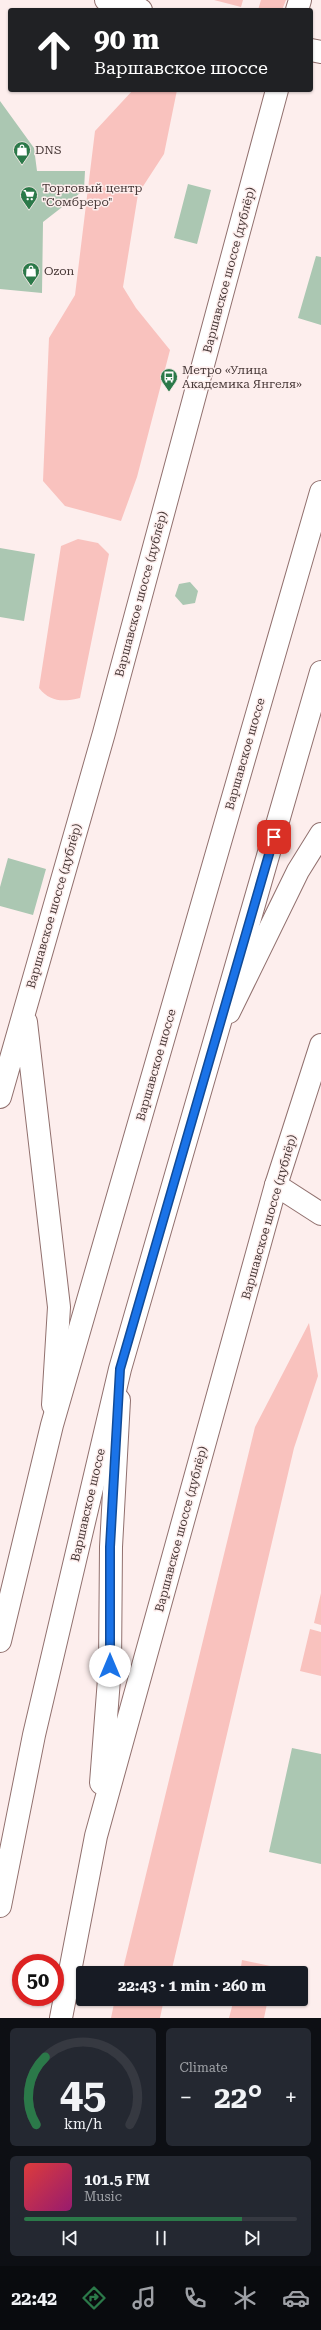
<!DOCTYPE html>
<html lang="en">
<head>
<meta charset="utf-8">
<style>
	body { margin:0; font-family:"Roboto Serif",serif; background:#242831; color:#f1f3f6; height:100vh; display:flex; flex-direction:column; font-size:15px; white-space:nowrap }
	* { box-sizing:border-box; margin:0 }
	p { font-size:13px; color:#9ea1a6 }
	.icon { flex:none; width:22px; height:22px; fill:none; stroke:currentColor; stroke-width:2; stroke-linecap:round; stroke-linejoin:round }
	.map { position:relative; height:2018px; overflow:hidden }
	.sheet { display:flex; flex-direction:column; gap:10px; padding:10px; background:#0d0f14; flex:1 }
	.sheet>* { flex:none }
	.guide { position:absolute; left:8px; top:8px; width:305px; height:84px; border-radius:4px; box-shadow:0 1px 3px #0004; background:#202124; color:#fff; overflow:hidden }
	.speed { position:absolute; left:12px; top:1954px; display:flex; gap:8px; font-size:20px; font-weight:700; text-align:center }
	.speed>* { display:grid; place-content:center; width:52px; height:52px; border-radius:50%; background:#171b24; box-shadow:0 1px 3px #0004; line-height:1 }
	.speed .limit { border:6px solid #d22; background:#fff; color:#111 }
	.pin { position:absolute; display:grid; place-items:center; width:34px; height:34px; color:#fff; margin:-17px; border-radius:8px; box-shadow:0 2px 6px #0006 }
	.me { position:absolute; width:44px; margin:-22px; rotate:0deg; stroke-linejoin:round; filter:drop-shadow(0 0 3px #0008) }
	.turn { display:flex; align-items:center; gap:14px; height:84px; padding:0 20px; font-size:18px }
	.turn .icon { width:52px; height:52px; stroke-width:2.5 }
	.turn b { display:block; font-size:28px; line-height:34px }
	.big { font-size:30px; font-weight:700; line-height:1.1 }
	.sheet .card { flex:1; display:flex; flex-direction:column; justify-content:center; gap:6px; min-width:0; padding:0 14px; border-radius:6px; background:#242831 }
	.sheet .dial { align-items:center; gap:0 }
	.dial svg { height:104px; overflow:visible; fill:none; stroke:#363941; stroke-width:7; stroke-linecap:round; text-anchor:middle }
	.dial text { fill:#f1f3f6; stroke:none }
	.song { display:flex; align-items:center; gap:12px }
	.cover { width:48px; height:48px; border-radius:6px; background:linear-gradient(135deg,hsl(0 70% 55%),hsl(320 70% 35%)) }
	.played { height:4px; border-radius:2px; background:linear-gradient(90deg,#2b7949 80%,#363941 80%) }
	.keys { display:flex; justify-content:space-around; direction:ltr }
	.heat { display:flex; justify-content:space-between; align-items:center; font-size:22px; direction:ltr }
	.sheet .tiles { flex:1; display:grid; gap:10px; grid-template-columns:1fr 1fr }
	.card:last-child { grid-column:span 2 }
	.trip { position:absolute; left:76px; top:1966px; width:232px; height:40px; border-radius:4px; background:#171b24; box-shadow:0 1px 3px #0004; font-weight:700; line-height:40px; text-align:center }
	.dock { display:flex; height:64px; justify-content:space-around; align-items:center; background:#090b0e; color:#9ea1a6 }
	.dock .icon { width:28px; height:28px }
	.dock .selected { color:#2b7949 }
	.dock b { font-size:18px; color:#f1f3f6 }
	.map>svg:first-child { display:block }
	.green { fill:#f9c2be }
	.building { fill:#abc7b2 }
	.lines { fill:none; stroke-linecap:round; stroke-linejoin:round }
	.tertiary-casing { stroke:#91706e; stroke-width:24 }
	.secondary-casing { stroke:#91706e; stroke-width:24 }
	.primary-casing { stroke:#91706e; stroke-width:24 }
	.tertiary { stroke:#fff; stroke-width:22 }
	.secondary { stroke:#fff; stroke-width:22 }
	.primary { stroke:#fff; stroke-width:22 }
	.route-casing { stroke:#114b97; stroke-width:10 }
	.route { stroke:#1a73e8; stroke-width:7 }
	.labels { text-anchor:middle; stroke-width:3; stroke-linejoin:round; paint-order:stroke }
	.poi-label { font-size:12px; fill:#473837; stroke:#fdeeed; text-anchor:start }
	.street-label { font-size:12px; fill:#473837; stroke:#fdeeed }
</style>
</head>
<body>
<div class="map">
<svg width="321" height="2018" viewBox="0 0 321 2018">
	<rect width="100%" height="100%" fill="#fdeeed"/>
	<path class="green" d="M214 0H243L241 7Z
		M261 0H286L282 10H258Z
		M133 90H177L164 154 138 194 123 287 136 308 170 350 137 477 121 521 65 506 43 481 49 338 75 295 95 131Z
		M78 539 98 543 109 554 80 698C63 702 50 702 39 688L61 546Z
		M309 1323 318 1376 294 1448 171 1973H122L255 1427Z
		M321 1593V1625L314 1623Z
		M310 1629 321 1632V1676L300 1671Z
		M242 1960 275 1967 273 1973H240Z
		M115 1999H164L160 2018H111Z
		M234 1999H268L264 2018H229Z"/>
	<path class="building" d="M0 101 34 148 37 171H85L84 190 43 222 42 293 0 289Z
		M188 184 211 190 197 244 174 238Z
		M316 256 321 257V325L298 318Z
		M0 548 35 554 24 621 0 617Z
		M190 582 198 591 195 603 183 605 175 596 179 584Z
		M8 858 46 869 33 915 0 906V887Z
		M292 1748 321 1754V1864L269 1852Z"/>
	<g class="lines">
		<g class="tertiary-casing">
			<path id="tertiary" d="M276 1185 321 1214"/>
		</g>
		<g class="secondary-casing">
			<path id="secondary" d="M106 0 141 10
				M297 10 300 0
				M311 50 321 52
				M229 1012 298 871 321 834
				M26 1022 59 1307 53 1405
				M0 1097 104 733 277 90
				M101 1783 110 1666 111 1547 119 1400
				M61 2018 96 1836 276 1185 321 1045"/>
		</g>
		<g class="primary-casing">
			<path id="primary" d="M0 1641 52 1425 321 492
				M0 1906 34 1735 120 1369 321 672"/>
		</g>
		<use href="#tertiary" class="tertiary"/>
		<use href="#secondary" class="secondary"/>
		<use href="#primary" class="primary"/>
	</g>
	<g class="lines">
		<g class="route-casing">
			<path id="route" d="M110 1666V1547L120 1369 274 837"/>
		</g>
		<use href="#route" class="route"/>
	</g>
	<defs>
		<g id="shop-pin" transform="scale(0.9)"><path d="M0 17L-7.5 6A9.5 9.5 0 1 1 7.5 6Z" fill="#2b7949" stroke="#fdeeed"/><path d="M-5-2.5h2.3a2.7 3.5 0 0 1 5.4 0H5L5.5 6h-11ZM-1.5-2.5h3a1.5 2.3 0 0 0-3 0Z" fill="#fff"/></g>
		<g id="supermarket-pin" transform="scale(0.9)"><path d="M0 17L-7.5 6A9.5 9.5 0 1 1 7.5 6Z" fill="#2b7949" stroke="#fdeeed"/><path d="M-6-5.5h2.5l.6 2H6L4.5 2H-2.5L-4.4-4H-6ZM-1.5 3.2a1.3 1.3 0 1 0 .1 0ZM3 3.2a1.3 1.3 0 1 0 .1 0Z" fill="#fff"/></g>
		<g id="bus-pin" transform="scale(0.9)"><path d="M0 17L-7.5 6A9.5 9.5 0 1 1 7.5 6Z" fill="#2b7949" stroke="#fdeeed"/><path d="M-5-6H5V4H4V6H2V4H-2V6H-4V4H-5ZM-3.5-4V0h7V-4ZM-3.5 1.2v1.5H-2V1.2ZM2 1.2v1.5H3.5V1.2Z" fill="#fff"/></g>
	</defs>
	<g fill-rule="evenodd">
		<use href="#shop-pin" x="22" y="150"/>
		<use href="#supermarket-pin" x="29" y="195"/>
		<use href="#shop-pin" x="31" y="271"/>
		<use href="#bus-pin" x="169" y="377"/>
	</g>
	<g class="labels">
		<g class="poi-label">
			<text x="35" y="154">DNS</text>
			<text x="42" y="192">Торговый центр<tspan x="42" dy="14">"Сомбреро"</tspan></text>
			<text x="44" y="275">Ozon</text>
			<text x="182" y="374">Метро «Улица<tspan x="182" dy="14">Академика Янгеля»</tspan></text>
		</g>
		<g class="street-label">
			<text transform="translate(229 270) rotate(-75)" y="4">Варшавское шоссе (дублёр)</text>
			<text transform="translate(141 594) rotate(-75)" y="4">Варшавское шоссе (дублёр)</text>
			<text transform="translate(245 754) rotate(-74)" y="4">Варшавское шоссе</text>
			<text transform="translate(54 906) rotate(-74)" y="4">Варшавское шоссе (дублёр)</text>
			<text transform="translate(156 1065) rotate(-74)" y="4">Варшавское шоссе</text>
			<text transform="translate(269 1217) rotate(-74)" y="4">Варшавское шоссе (дублёр)</text>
			<text transform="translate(88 1505) rotate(-77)" y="4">Варшавское шоссе</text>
			<text transform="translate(181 1529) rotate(-75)" y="4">Варшавское шоссе (дублёр)</text>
		</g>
	</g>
</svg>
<div class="speed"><div class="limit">50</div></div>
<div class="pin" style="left:274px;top:837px;background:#d93025"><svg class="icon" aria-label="arrive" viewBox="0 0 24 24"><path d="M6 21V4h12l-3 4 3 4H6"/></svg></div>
<svg class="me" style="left:110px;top:1666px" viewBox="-20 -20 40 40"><circle r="19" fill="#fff"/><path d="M0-13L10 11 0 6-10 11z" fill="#1a73e8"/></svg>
<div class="trip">22:43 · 1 min · 260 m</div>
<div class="guide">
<div class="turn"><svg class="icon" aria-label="ahead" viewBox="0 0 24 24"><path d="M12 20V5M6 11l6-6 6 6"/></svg><div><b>90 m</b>Варшавское шоссе</div></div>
</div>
</div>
<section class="sheet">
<div class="tiles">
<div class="card dial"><svg viewBox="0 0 100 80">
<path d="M14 69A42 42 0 1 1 86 69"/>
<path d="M14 69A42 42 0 0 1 21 17" stroke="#2b7949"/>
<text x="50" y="56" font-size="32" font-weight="700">45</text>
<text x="50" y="72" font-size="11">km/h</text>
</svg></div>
<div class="card"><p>Climate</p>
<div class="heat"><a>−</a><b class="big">22°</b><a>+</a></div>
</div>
<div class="card">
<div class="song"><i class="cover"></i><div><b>101.5 FM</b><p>Music</p></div></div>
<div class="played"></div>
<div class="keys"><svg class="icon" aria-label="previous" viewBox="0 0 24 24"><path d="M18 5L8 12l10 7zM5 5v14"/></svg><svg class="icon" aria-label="pause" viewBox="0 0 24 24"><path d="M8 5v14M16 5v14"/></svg><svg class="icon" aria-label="next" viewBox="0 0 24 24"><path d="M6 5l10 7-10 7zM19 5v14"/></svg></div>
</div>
</div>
</section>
<nav class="dock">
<b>22:42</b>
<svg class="icon selected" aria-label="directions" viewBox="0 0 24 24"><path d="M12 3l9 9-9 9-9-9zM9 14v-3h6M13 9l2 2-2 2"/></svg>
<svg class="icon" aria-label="music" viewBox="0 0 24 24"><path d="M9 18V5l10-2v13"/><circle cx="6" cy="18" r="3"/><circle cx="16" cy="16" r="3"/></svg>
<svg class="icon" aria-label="phone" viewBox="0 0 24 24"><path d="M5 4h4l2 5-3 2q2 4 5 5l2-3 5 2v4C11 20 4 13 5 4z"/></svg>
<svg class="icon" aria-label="climate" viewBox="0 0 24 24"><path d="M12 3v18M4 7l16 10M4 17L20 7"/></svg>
<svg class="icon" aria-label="car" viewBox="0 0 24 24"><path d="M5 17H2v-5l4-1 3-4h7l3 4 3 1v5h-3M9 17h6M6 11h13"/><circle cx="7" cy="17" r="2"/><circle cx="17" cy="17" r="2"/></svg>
</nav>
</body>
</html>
